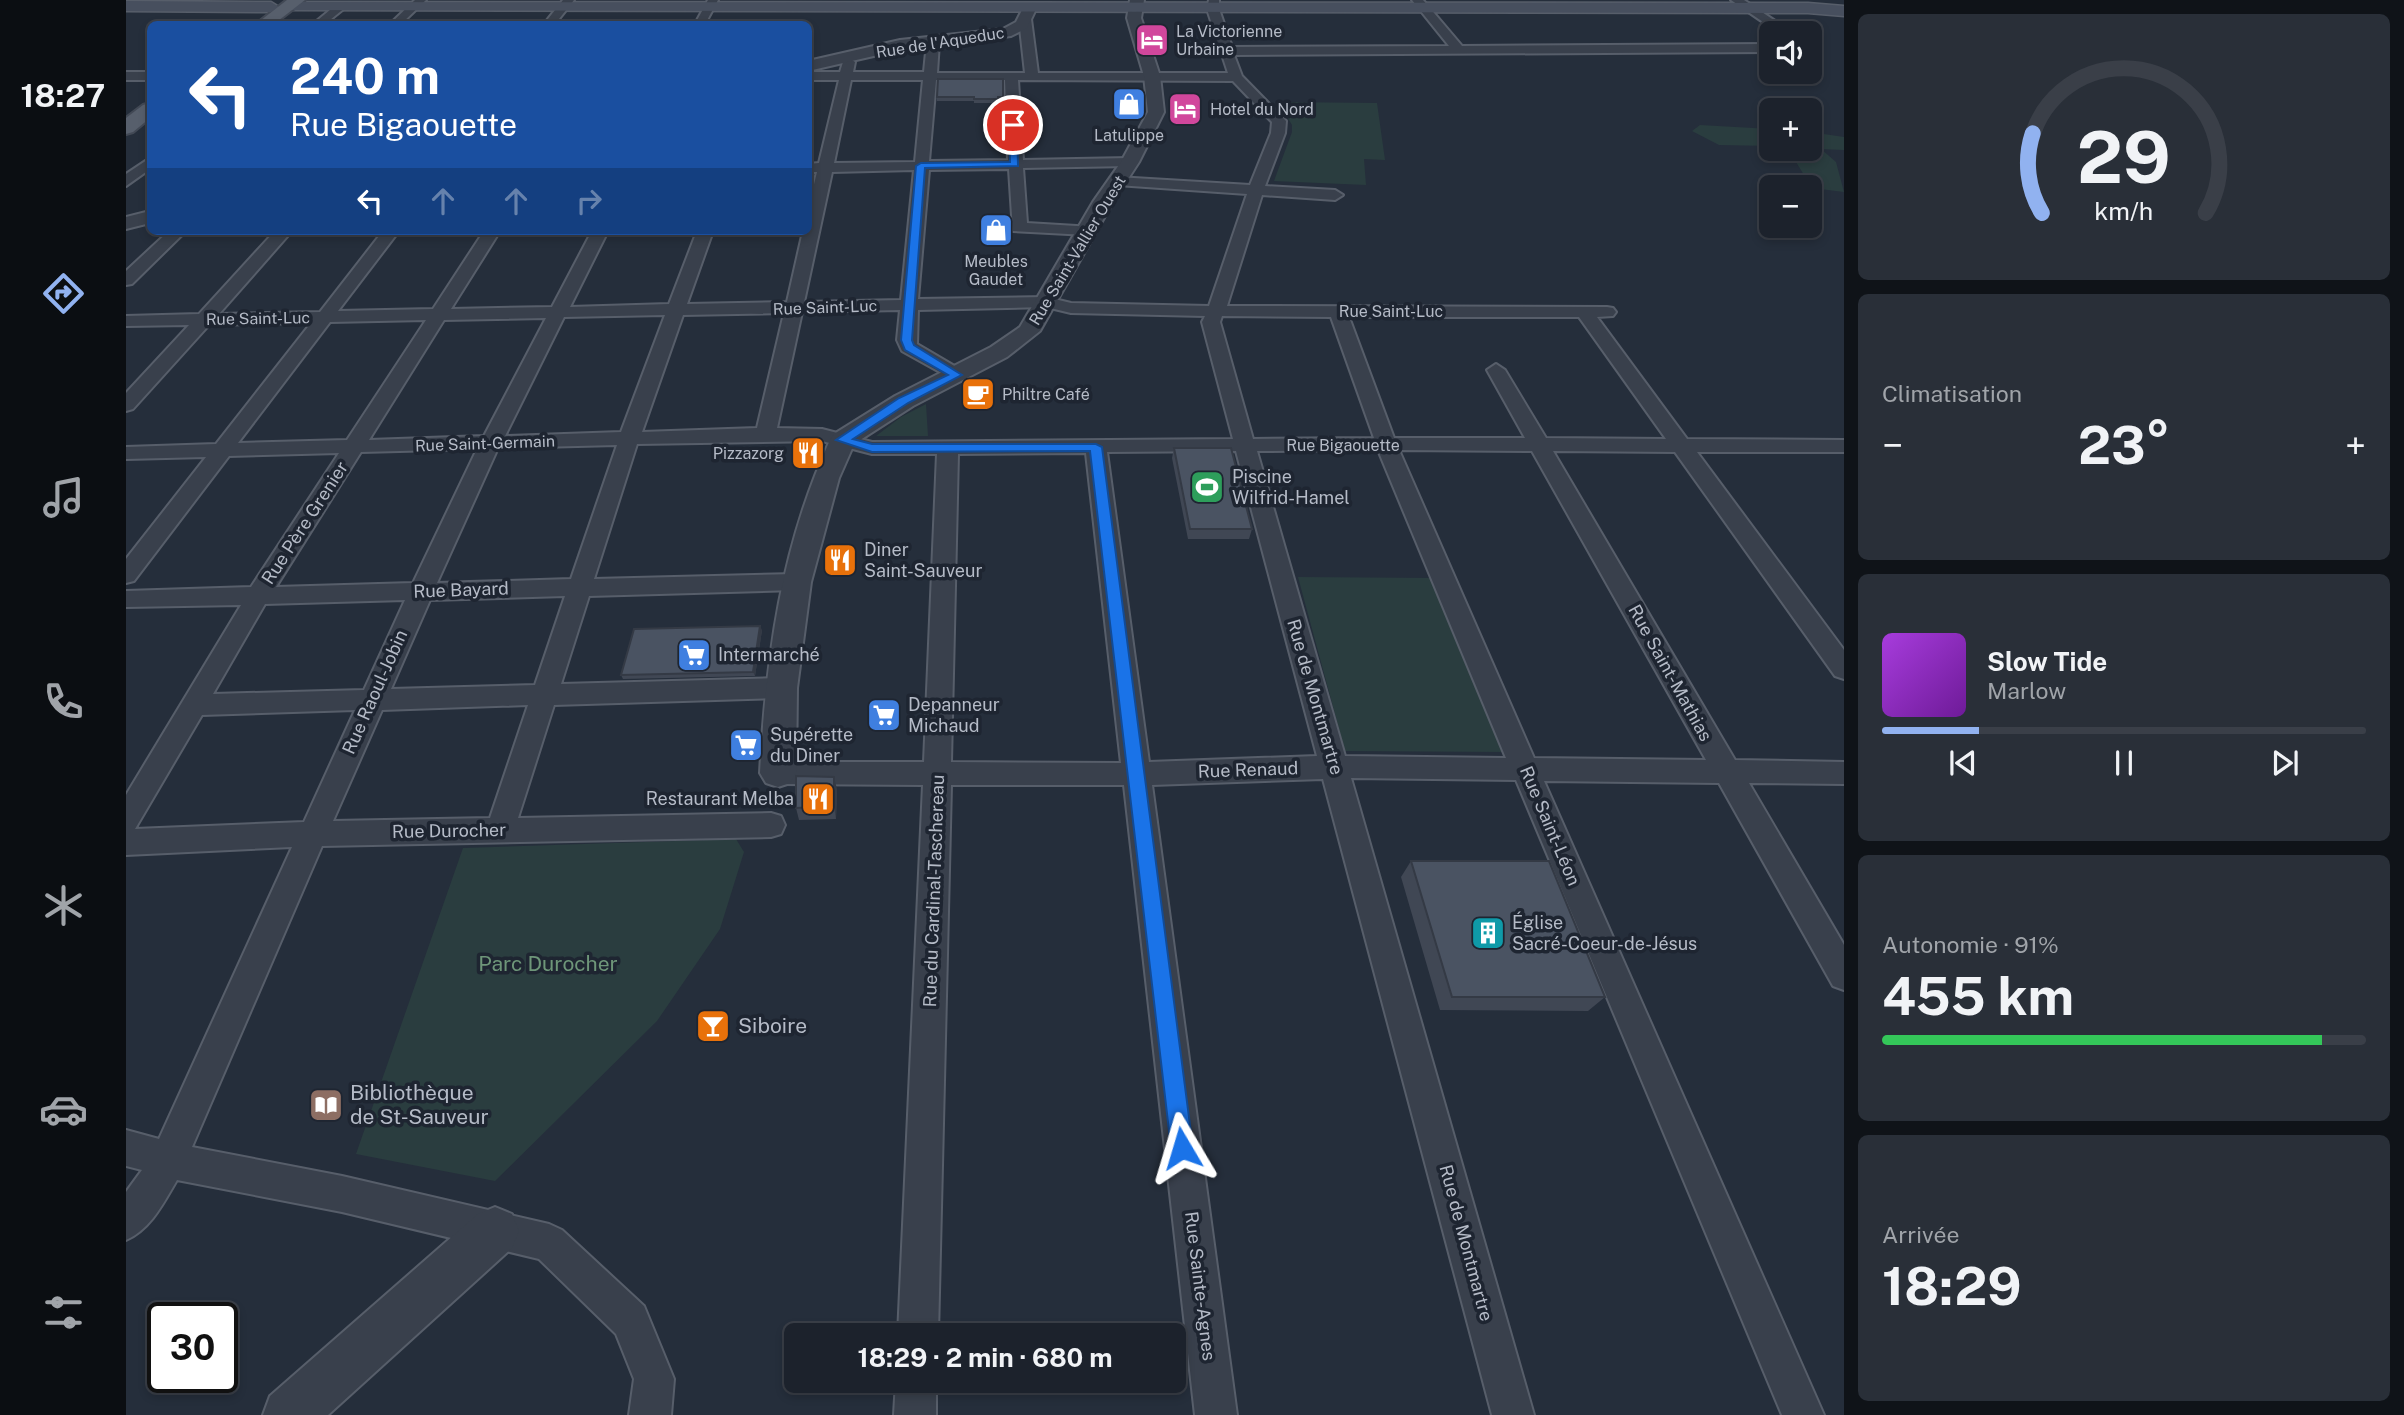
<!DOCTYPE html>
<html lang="fr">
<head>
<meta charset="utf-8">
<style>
	body { margin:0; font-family:"Public Sans",sans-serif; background:#292f38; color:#f1f3f6; height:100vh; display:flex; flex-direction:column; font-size:26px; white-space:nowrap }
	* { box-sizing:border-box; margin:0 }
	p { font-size:23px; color:#a0a4a9 }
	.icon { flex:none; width:38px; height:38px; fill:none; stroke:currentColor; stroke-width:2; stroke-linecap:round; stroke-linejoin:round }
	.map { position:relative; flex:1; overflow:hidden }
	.details { display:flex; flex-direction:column; gap:14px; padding:14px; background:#0f1318; width:560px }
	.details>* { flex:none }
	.banner { position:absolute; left:21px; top:21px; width:665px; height:214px; border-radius:10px; box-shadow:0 4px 10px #0003,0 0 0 2px #3a3f48; background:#1a4fa0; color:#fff; overflow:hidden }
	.controls { position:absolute; left:1633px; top:21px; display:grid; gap:14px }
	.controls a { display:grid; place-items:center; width:63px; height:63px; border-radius:10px; background:#1c222c; box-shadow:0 4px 10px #0003,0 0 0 2px #3a3f48; font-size:35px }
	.speed { position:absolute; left:21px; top:1302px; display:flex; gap:14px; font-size:35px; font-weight:700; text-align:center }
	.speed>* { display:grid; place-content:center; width:91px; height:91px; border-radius:50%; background:#1c222c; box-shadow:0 4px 10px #0003,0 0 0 2px #3a3f48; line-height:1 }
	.speed .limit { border:4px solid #111; border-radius:10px; background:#fff; color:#111 }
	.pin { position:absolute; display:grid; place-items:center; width:60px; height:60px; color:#fff; margin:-30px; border:4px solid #fff; border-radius:50%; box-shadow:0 2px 7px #0007 }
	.me { position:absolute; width:77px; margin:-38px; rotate:353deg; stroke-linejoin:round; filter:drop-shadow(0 0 5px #0008) }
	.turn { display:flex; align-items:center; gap:24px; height:147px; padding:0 28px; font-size:32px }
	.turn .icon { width:91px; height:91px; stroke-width:2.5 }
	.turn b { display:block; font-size:49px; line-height:60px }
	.lanes { display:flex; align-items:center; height:66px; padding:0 28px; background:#0003; justify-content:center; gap:35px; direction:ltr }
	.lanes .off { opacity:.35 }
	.big { font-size:52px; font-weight:700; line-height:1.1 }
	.details .widget { flex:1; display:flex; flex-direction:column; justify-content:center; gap:10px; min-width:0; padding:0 24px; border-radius:10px; background:#292f38 }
	.details .dial { align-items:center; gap:0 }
	.dial svg { height:182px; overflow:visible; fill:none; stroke:#3a3f48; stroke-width:7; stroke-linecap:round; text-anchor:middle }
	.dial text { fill:#f1f3f6; stroke:none }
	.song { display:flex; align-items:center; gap:21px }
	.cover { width:84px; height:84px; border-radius:10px; background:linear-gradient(135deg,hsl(280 70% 55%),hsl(280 70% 35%)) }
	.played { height:7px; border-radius:4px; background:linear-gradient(90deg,#91b2f0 20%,#3a3f48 20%) }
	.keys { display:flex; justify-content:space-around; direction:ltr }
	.heat { display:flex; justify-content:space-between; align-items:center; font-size:38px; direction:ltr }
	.charge { height:10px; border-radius:5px; background:linear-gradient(90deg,#34c759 91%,#3a3f48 0) }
	.trip { position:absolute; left:658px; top:1323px; width:402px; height:70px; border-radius:10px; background:#1c222c; box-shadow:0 4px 10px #0003,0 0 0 2px #3a3f48; font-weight:700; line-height:70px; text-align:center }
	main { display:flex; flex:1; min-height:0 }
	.dock { display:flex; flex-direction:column; width:126px; justify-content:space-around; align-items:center; background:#0b0e12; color:#a0a4a9 }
	.dock .icon { width:49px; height:49px }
	.dock .on { color:#91b2f0 }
	.dock b { font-size:32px; color:#f1f3f6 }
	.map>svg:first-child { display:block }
	.green { fill:#2a3d3f }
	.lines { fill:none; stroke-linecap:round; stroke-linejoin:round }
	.minor-casing { stroke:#575e6a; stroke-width:4 }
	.tertiary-casing { stroke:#575e6a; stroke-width:4 }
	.secondary-casing { stroke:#575e6a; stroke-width:3 }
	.primary-casing { stroke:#424955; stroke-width:4 }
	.minor { fill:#39404c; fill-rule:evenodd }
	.tertiary { fill:#39404c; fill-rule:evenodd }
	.secondary { fill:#474f5e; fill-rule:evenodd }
	.primary { fill:#575f6c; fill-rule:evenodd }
	.wall { fill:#404754 }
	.shaded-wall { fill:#343a45 }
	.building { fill:#4a5362; stroke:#343a45; stroke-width:2 }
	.route { fill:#1a73e8; stroke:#114b97; stroke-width:2 }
	.labels { text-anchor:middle; stroke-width:7; stroke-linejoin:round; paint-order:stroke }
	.far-poi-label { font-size:16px; fill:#b5bbc7; stroke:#1e2531; text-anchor:start }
	.far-street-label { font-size:16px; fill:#b5bbc7; stroke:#1e2531 }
	.poi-label { font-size:18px; fill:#b5bbc7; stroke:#1e2531; text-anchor:start }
	.street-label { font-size:18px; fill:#b5bbc7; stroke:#1e2531 }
	.near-park-label { font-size:21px; fill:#6e9679; stroke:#1e2531 }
	.near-poi-label { font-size:21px; fill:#b5bbc7; stroke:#1e2531; text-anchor:start }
</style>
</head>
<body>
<main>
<nav class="dock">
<b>18:27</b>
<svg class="icon on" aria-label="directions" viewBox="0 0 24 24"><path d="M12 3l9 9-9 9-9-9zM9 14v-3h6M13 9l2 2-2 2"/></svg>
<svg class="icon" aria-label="music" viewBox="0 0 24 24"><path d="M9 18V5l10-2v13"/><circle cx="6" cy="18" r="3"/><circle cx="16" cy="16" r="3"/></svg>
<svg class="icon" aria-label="phone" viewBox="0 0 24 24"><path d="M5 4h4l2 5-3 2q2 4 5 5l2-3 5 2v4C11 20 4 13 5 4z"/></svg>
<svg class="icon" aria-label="climate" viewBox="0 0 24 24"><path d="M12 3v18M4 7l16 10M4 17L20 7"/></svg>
<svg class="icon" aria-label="car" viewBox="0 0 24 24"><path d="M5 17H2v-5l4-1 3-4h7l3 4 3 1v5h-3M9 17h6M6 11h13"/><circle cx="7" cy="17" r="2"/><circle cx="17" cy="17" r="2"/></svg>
<svg class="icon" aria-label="filters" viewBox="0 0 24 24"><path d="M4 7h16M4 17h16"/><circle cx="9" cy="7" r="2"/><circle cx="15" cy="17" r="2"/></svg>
</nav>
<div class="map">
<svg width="1718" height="1415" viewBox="0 0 1718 1415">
	<rect width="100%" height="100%" fill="#252e3b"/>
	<path class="green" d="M1152 102 1251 103 1259 160 1238 159 1240 185 1148 181 1166 132V125Z
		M1574 125 1645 129V146L1593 145 1566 131Z
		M1684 132 1718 137V150L1695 149 1710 162 1718 192 1686 188 1662 149H1684Z
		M800 404 802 436H750L775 417Z
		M1172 577 1309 578 1379 752 1219 751Z
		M610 839 618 852 594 929 531 1021 369 1181 230 1154 337 848Z"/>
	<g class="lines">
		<g class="minor-casing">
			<path id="minor" d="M289 0H300L275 24H264Z
				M437 0H448L429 24H418Z
				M582 0H592L579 24H569Z
				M1083 0H1093V9L1106 47 1323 46 1286 0H1297L1336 46 1645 44V52L1108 55 1116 76 1160 121 1159 133 1139 186 1209 190 1217 195 1209 200 1136 195 1101 306 1481 307 1487 308 1490 312 1487 316 1471 317 1561 439 1718 440V452H1571L1718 650V679L1709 676 1549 452 1427 451 1609 760 1718 762V784L1623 783 1718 945V990L1707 986 1593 783 1418 781 1698 1415H1656L1390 780 1225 778 1408 1415H1366L1197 779 1026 785 1111 1415H1069L998 785H825L812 1335H772L797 785 652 784 642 781 638 773 642 765 652 762H798L811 454H746L696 441 511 444 468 579 670 574 678 576 682 582 678 588 670 590 463 596 435 684 655 678 664 681 668 688 664 695 655 698 428 705 392 818 645 813 655 816 659 825 655 834 645 837 196 846 66 1147 216 1176 423 1224 436 1230 518 1306 548 1379 545 1415H503L508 1379 490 1334 413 1259 216 1212 51 1180C38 1202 25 1229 0 1240V1192L16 1170 0 1166V1130L33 1139 166 847 0 855V795L115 605 0 607V591L125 587 213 453 103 456 8 581 0 583V559L80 457 0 459V447L90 444 185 323 83 325 7 409 0 411V393L63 325 0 326V316L73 314 149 231H166L93 314 194 312 257 231H273L212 311 307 309 358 231H374L325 309 426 307 466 231H482L444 307 543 304 571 231H587L561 304 661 302 677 231H682V209L691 172H682V164L693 163 713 80H682V72H714L717 62 723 58 729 62 727 72H798L801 42 807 38 813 42 811 73H899L893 19 899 16 905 19 912 73H1102L1081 9ZM725 80H797L789 162 708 163ZM810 80H879L882 160 803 161ZM892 80 1107 81 1146 122 1145 133 1124 185 991 177 984 181 991 185 1121 194 1083 306 945 303 920 297 792 299 803 170 883 169 887 231 961 235 969 230 967 227 901 223 897 168 1004 166 1011 162 1004 158 897 160ZM788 170 775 300 678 302 706 172ZM920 307 945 313 1079 316 1076 322 1107 439 746 442 696 429 651 428 676 312 774 310 771 340 776 351 830 381 840 375 837 371 791 344 792 310ZM658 313 631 428 516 432 557 315ZM539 315 495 432 379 436 438 317ZM1096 316 1205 317 1248 438 1127 439 1094 322ZM1223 317H1453L1540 439 1420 438 1379 370 1370 364 1361 370 1399 438H1268ZM420 318 358 436 243 440 318 320ZM300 320 221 440 112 443 204 322ZM491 445 445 579 311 583 372 448ZM351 449 287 583 150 587 235 452ZM1252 450 1380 758 1219 756 1131 451ZM1273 450 1406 451 1580 760 1408 758ZM1110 451 1191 756 1023 762 981 452ZM960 453 995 763 825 762 832 454ZM439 596 409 685 265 689 304 600ZM279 600 238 690 87 694 139 604ZM402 705 364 818 207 821 256 710ZM229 710 178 822 9 829 76 715Z
				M1605 0H1618L1667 33H1653Z
				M210 5 220 7 199 24H187Z
				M0 72H24V80H0Z
				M24 158V169L0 186V174Z
				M43 231H60L6 284 0 285V271Z
				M770 1381H810V1415H768Z"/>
		</g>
		<g class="tertiary-casing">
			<path id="tertiary" d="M1004 0H1018L1015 18 1034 76 1038 112 1013 162 987 202 914 331 881 357 787 406 728 444 713 478 685 582 671 688 670 773 664 783 652 787 640 783 634 773C640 657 655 547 704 440L708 434 769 396 865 347 894 327 967 202 995 162 1022 112 1018 76 1001 18Z
				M903 5 910 9 901 28 885 36 774 50 682 71V61L774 40 877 29 890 22 898 6Z
				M24 211V223L0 229V217Z
				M369 1207 386 1214 393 1231 386 1248 202 1415H137L144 1396 352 1214Z"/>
		</g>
		<g class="secondary-casing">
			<path id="secondary" d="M0 1 145 2 153 7 145 12 0 11Z
				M162 2 1682 3 1718 6V16L1682 13 156 10 154 7Z"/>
		</g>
		<g class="primary-casing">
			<path id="primary" d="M161 0H179L148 24H130Z
				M24 103V118L7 132 0 134V118L17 105Z"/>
		</g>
		<use href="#minor" class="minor"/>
		<use href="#tertiary" class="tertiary"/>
		<use href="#secondary" class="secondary"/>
		<use href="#primary" class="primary"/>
	</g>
	<path class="wall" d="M877 79V101H872V103H848V101H811V97Z
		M1048 448 1126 529 1123 539H1062L1046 458Z
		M636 630 629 676 497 679 495 675Z
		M711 789 710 819 673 820 670 808Z
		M1285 861 1479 997 1462 1011 1314 1010 1275 877Z"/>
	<path class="shaded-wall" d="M634 626 636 630 629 676 627 672Z
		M708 777 711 789 710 819 708 806Z"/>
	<path class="building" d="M812 79H877V97H872V99H848V97H811Z
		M1048 448H1105L1126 529H1064Z
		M634 626 627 672 495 675 508 629Z
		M670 776 708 777V806L670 808Z
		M1285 861H1423L1479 997H1326Z"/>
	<path class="route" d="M887 123 891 125 892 166 799 168 786 340 788 345 836 375 782 403 727 439 746 444H970L976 447 1067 1148 1064 1155 1056 1158 1049 1155 1045 1148 964 451 746 452 710 440 773 398 822 375 779 350 775 340 790 166 795 163 884 162 883 125Z"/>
	<defs>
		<g id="hotel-square" transform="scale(1.75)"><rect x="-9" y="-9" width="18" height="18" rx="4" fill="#d1479c" stroke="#1e2531"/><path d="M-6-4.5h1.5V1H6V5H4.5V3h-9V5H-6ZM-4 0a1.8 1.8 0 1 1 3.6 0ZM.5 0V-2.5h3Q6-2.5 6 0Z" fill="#fff"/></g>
		<g id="shop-square" transform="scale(1.75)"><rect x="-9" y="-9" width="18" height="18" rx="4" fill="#3f7fe0" stroke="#1e2531"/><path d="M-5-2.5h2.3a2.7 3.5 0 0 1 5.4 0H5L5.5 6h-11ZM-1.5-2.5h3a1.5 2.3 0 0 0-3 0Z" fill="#fff"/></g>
		<g id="cafe-square" transform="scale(1.75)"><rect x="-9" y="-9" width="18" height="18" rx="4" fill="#e8710a" stroke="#1e2531"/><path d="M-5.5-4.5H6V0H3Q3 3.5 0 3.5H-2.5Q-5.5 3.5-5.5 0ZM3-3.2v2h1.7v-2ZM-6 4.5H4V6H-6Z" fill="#fff"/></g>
		<g id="restaurant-square" transform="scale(1.75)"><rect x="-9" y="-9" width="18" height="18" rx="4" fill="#e8710a" stroke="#1e2531"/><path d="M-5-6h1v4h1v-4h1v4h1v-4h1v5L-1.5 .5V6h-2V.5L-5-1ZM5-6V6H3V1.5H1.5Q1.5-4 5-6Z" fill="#fff"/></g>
		<g id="stadium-square" transform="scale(1.75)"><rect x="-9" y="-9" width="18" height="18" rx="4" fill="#2e9e5b" stroke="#1e2531"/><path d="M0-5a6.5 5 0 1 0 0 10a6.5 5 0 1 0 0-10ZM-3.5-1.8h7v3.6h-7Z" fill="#fff"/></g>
		<g id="supermarket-square" transform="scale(1.75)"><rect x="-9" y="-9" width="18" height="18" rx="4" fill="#3f7fe0" stroke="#1e2531"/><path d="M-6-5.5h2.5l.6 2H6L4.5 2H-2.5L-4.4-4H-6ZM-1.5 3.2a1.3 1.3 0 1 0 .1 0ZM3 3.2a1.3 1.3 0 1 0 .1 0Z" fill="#fff"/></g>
		<g id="building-square" transform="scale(1.75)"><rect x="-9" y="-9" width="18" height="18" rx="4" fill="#0f9aa8" stroke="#1e2531"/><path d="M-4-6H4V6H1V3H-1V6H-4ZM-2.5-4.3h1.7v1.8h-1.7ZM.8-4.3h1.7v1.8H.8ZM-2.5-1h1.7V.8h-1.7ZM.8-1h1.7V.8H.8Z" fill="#fff"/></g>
		<g id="bar-square" transform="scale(1.75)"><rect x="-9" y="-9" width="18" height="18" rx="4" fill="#e8710a" stroke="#1e2531"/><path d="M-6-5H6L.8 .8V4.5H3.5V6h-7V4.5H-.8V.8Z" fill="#fff"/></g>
		<g id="library-square" transform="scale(1.75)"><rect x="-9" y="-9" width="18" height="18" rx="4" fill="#8d6e63" stroke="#1e2531"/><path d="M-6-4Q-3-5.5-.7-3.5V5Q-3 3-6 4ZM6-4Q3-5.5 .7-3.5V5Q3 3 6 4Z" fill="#fff"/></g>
	</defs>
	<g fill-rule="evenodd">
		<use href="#hotel-square" x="1026" y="40"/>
		<use href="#shop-square" x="1003" y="104"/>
		<use href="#hotel-square" x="1059" y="109"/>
		<use href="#shop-square" x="870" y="230"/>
		<use href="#cafe-square" x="852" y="394"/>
		<use href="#restaurant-square" x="682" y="453"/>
		<use href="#stadium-square" x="1081" y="487"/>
		<use href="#restaurant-square" x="714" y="560"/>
		<use href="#supermarket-square" x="568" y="655"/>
		<use href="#supermarket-square" x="758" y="715"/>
		<use href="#supermarket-square" x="620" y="745"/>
		<use href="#restaurant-square" x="692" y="799"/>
		<use href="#building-square" x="1362" y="933"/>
		<use href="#bar-square" x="587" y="1026"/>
		<use href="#library-square" x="200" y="1105"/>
	</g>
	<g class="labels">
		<g class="far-poi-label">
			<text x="1050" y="37">La Victorienne<tspan x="1050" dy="18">Urbaine</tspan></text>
			<text x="1084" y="115">Hotel du Nord</text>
			<text x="1003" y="141" text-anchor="middle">Latulippe</text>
			<text x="870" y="267" text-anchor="middle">Meubles<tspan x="870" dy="18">Gaudet</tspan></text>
			<text x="876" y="400">Philtre Café</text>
			<text x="658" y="459" text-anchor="end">Pizzazorg</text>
		</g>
		<g class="far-street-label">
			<text transform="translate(814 42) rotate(-9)" y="6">Rue de l'Aqueduc</text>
			<text transform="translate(951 250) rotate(-59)" y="6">Rue Saint-Vallier Ouest</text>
			<text transform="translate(699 307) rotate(-2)" y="6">Rue Saint-Luc</text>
			<text x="1265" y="317">Rue Saint-Luc</text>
			<text transform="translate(132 318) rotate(-1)" y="6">Rue Saint-Luc</text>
			<text transform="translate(359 443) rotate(-2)" y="6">Rue Saint-Germain</text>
			<text x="1217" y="451">Rue Bigaouette</text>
		</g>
		<g class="poi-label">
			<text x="1106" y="483">Piscine<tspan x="1106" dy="21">Wilfrid-Hamel</tspan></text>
			<text x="738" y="556">Diner<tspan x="738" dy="21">Saint-Sauveur</tspan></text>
			<text x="592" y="661">Intermarché</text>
			<text x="782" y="711">Depanneur<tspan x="782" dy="21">Michaud</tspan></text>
			<text x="644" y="741">Supérette<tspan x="644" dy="21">du Diner</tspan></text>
			<text x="668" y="805" text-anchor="end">Restaurant Melba</text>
			<text x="1386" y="929">Église<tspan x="1386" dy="21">Sacré-Coeur-de-Jésus</tspan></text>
		</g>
		<g class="street-label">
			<text transform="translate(179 523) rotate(-57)" y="6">Rue Père Grenier</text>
			<text transform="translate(335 590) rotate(-2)" y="6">Rue Bayard</text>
			<text transform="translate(1544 673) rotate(61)" y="6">Rue Saint-Mathias</text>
			<text transform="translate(249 692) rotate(-66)" y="6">Rue Raoul-Jobin</text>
			<text transform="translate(1189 697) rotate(74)" y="6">Rue de Montmartre</text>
			<text transform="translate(1122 770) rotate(-2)" y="6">Rue Renaud</text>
			<text transform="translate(1424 826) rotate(67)" y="6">Rue Saint-Léon</text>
			<text transform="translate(323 831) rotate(-1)" y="6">Rue Durocher</text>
			<text transform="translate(808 891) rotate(-88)" y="6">Rue du Cardinal-Taschereau</text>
			<text transform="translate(1340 1243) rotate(75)" y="6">Rue de Montmartre</text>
			<text transform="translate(1074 1286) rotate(83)" y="6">Rue Sainte-Agnes</text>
		</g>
		<g class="near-park-label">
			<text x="422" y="971">Parc Durocher</text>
		</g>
		<g class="near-poi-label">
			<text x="612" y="1033">Siboire</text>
			<text x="224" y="1100">Bibliothèque<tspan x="224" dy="24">de St-Sauveur</tspan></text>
		</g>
	</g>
</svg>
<div class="controls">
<a><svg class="icon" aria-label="sound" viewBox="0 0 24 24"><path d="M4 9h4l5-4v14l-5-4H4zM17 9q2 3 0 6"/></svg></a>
<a>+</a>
<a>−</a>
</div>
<div class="speed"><div class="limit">30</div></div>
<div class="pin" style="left:887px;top:125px;background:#d93025"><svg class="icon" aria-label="arrive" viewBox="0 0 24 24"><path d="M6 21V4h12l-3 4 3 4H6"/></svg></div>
<svg class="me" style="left:1056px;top:1148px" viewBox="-20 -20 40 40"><path d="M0-17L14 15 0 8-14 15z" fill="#1a73e8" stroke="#fff" stroke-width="4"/></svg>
<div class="trip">18:29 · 2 min · 680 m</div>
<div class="banner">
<div class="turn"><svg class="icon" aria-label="left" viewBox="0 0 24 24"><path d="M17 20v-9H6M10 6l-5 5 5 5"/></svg><div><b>240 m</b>Rue Bigaouette</div></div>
<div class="lanes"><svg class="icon" aria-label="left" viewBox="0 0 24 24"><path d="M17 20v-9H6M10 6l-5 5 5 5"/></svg><svg class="icon off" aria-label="ahead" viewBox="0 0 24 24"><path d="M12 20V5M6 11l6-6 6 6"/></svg><svg class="icon off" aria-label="ahead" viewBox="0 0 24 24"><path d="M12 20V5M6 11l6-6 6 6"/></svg><svg class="icon off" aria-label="right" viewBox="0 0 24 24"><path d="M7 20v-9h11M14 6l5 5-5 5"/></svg></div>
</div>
</div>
<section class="details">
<div class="widget dial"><svg viewBox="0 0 100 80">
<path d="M14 69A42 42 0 1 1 86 69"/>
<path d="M14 69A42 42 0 0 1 10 34" stroke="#91b2f0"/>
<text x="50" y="56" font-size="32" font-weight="700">29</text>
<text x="50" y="72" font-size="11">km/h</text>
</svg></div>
<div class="widget"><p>Climatisation</p>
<div class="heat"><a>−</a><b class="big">23°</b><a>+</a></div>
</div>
<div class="widget">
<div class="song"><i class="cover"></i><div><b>Slow Tide</b><p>Marlow</p></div></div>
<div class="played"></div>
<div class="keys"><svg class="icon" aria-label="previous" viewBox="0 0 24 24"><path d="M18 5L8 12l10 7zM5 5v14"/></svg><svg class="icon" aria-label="pause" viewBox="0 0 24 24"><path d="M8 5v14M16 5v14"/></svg><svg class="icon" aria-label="next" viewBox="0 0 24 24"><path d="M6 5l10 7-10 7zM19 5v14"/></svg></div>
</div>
<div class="widget"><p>Autonomie · 91%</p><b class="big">455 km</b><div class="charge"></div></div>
<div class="widget"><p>Arrivée</p><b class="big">18:29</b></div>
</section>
</main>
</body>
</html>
